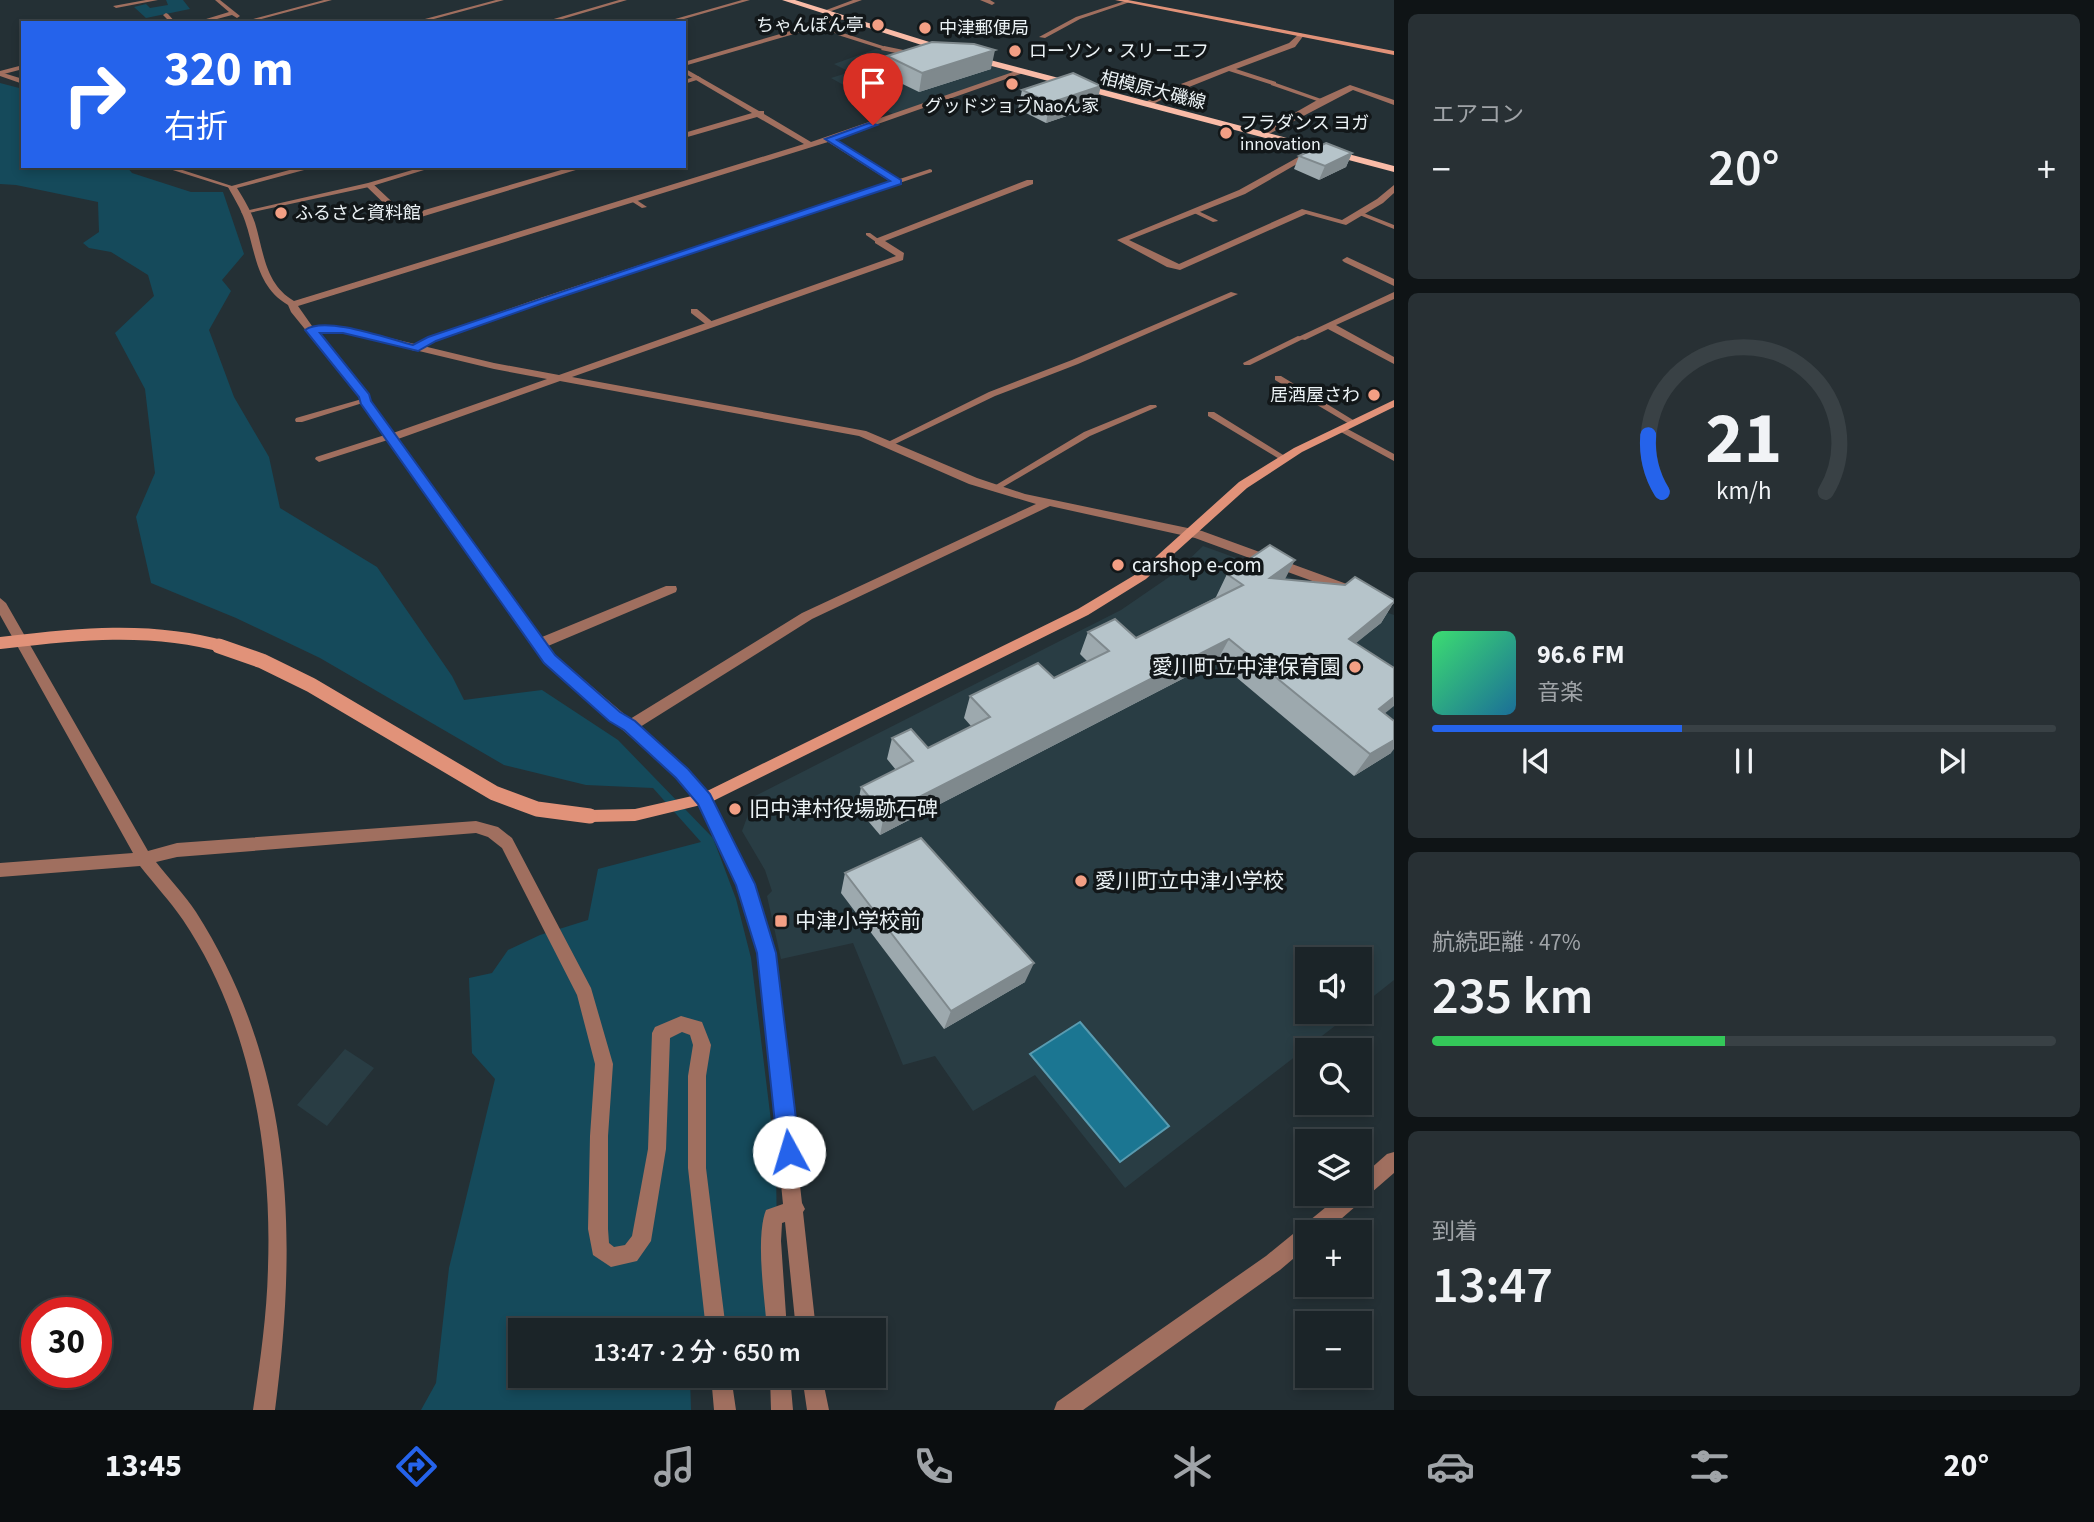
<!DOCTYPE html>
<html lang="ja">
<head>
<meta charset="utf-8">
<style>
	body { margin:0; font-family:"Source Sans 3","Noto Sans JP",sans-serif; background:#283034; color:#f1f3f6; height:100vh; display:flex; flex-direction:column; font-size:26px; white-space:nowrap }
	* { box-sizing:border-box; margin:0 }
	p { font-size:23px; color:#a0a4a8 }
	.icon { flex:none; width:38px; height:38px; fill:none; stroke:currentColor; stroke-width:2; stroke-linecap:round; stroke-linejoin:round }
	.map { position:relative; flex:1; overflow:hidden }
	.details { display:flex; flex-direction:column; gap:14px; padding:14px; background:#0f1416; width:700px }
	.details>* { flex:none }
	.guide { position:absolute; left:21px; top:21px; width:665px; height:147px; border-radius:0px; box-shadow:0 4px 10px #0003,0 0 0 2px #394145; background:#2563eb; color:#fff; overflow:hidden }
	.fabs { position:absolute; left:1295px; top:947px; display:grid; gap:14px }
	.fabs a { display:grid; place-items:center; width:77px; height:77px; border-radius:0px; background:#1b2428; box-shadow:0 4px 10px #0003,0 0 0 2px #394145; font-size:35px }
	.speed { position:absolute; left:21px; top:1297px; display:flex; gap:14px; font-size:35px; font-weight:700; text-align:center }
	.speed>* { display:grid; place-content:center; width:91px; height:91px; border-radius:50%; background:#1b2428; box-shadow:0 4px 10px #0003,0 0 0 2px #394145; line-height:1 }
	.speed .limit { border:10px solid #d22; background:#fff; color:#111 }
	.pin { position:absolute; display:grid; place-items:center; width:60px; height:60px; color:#fff; margin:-72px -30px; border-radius:50% 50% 50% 0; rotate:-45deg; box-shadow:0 0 7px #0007 }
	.pin .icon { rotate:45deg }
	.me { position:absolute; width:77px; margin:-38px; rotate:354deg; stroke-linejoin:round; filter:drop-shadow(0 0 5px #0008) }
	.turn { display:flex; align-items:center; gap:24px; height:147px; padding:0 28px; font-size:32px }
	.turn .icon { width:91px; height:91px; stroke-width:2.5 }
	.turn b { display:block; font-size:49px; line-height:60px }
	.big { font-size:52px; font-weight:600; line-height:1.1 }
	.details .tile { flex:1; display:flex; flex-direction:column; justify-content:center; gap:10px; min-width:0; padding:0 24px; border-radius:10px; background:#283034 }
	.details .dial { align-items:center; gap:0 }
	.dial svg { height:182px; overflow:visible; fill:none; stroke:#394145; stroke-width:7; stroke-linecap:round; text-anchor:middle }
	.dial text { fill:#f1f3f6; stroke:none }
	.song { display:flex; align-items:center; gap:21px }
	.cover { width:84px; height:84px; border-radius:10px; background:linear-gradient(135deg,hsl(140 70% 55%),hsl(200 70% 35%)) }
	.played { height:7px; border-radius:4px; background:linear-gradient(90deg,#2563eb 40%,#394145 40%) }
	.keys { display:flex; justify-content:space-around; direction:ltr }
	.heat { display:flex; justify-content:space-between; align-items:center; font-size:38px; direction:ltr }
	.charge { height:10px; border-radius:5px; background:linear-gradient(90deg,#34c759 47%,#394145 0) }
	.trip { position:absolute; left:508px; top:1318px; width:378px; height:70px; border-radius:0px; background:#1b2428; box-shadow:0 4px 10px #0003,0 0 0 2px #394145; font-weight:600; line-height:70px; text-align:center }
	.tab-bar { display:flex; height:112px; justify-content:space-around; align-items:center; background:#0b0e10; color:#a0a4a8 }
	.tab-bar .icon { width:49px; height:49px }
	.tab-bar .on { color:#2563eb }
	.tab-bar b { font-size:32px; color:#f1f3f6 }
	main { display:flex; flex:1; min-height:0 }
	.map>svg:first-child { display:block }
	.built { fill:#293d44 }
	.green { fill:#154a5b }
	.water { fill:#1b7692; stroke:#599bb0; stroke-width:2 }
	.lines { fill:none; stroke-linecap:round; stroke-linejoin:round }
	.lane { fill:#a06f5f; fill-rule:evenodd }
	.street { fill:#a06f5f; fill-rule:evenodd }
	.secondary { fill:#e19279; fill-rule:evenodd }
	.primary { fill:#f9bba7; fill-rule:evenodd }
	.secondary-bridge-far1 { stroke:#e19279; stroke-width:12 }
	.secondary-bridge { stroke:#e19279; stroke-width:15 }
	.wall { fill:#9da9ae }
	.shaded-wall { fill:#7f898d }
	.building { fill:#b6c4ca; stroke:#7f898d; stroke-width:2 }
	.route { fill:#2563eb; stroke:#184099; stroke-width:2 }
	.poi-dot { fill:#f39f84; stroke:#121719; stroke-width:2.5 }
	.labels { text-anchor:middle; stroke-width:7; stroke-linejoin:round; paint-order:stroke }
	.far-poi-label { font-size:18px; fill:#ebf2f5; stroke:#121719; text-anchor:start }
	.far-street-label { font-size:18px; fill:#ebf2f5; stroke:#121719 }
	.poi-label { font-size:21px; fill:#ebf2f5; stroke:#121719; text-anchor:start }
</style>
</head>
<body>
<main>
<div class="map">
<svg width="1394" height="1410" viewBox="0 0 1394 1410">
	<rect width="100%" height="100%" fill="#243035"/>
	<path class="built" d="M876 49 909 57 973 61 1009 71 1011 74 895 115 844 90 849 88 831 78 850 72 834 64Z
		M1203 546 1394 615V980L1360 1007V959H1307V1012H1353L1125 1188 1035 1075 973 1111 935 1056 903 1065 853 943 781 959 767 896 772 891 765 870 742 831 755 796 1121 610 1175 573Z
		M345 1049 374 1068 327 1126 297 1105Z"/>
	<path class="green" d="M166 0H183L190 9 146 18 134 7 146 4 150 8 168 5Z
		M0 83 23 89V166H126L132 173 191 192H223L244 254 222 280 231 291 209 330 234 397 269 457 280 508 377 567 452 676 464 700 542 690 618 740 713 838 736 899 751 958 776 1162 778 1330H520V1376H696L690 1378 691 1410H421L436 1383 449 1268 495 1079 472 1053 469 978 492 973 508 950 540 935 588 920 598 869 701 842 653 788 586 785 504 765 320 658 236 618 151 583 136 517 155 473 145 389 115 333 154 296 148 275 111 252 89 248 83 243 99 232 98 202 16 185 0 184Z"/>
	<path class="water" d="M1080 1022 1169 1126 1120 1162 1030 1054Z"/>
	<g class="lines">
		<path class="lane" d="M146 0H158L116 8 113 6Z
			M215 0H220L240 16 237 18 232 15 202 23H193L229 12Z
			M324 0H332L247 23H238Z
			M496 0H504L419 23H410Z
			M619 0H627L549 23H540Z
			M742 0H750L670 23H661Z
			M166 13 168 14 176 23H171L163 15Z
			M840 32 886 47 887 48 882 49 838 35Z
			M23 65V69L0 75V71Z
			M698 76 701 78 700 79 684 84V80Z
			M1273 82 1324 100 1325 101 1320 102 1271 85V83Z
			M160 166H170L235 187 230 188Z
			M426 166H437L369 187 244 214 241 212 368 183Z
			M930 169 932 170V172L546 302 435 341 417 351H414L410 349 429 337 540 298Z
			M631 199H635L647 207 642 208 631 201Z
			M1194 209 1217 220 1218 221 1213 222 1192 212 1191 211Z
			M1357 212H1361L1394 225V229L1357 214Z
			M866 233H870L881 241 876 242 866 235Z
			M1231 292 1238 294 1078 364 995 396 891 446H885L884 444 989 392 1072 360Z
			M691 309H697L715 324 708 326 691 313Z
			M1298 336 1305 338 1250 365H1244L1243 363Z
			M1275 376H1281L1358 423 1357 425H1351L1275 380Z
			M362 399H365L369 401 302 422H296L295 420 296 418Z
			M1150 405H1156L1157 407 1090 436 998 490H992L991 488 1084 432Z
			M1208 412H1214L1288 458 1284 461 1281 460 1208 416Z
			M1342 426 1394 454V461L1339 431V427Z
			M391 433 394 434V438L322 461 319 462 315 459 316 457Z"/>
		<path class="street" d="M853 0H862L826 13 821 12Z
			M980 0H990L995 3 992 5Z
			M1125 1 1130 2 1080 19 1045 38 1039 37 1076 17Z
			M842 16 844 19 822 26 842 33V35L815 28 684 66V62Z
			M1300 33 1304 35 1295 47 1236 69 1276 82V86L1229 71 1179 91 1149 106 1142 104 1173 87 1289 43Z
			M884 46 918 53 919 55 915 57 881 50Z
			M684 68 759 111H764V114L811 142 1019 70 1026 72 835 139 900 180V184H894L828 142 298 306 312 326 344 327 494 363 559 375 896 256 875 243V239L1027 180H1033V184L885 241 904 253 903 260 572 377 866 431 977 478 1025 494 1202 531 1355 587 1356 590 1350 594 1345 593 1195 538 1050 506 812 619 640 727 687 769 709 795 753 884 774 953 802 1203 805 1209 803 1212 816 1330H796L785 1222 782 1223 781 1241 787 1330H767C765 1299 755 1238 766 1210L783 1204 758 953 737 884 698 803 677 777 545 663 361 403 360 397 291 312 288 305C256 286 256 253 245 221 241 209 234 198 228 187L304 166H319L237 188C244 199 251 211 255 223 264 253 265 284 294 301L804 144 757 117 684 138V133L752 113 684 73ZM317 332 344 333 494 369 547 379 393 433 370 401 369 395ZM560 381 859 436 969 484 1036 504 802 613 630 719 555 655 548 646 676 592 677 589 676 586H666L542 637 398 439Z
			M0 72 23 79V84L0 76Z
			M1350 85 1394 100V105L1353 90 1265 136 1258 134 1319 99Z
			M1313 149H1316V153L1245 194 1129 240 1179 264 1302 209 1342 220 1377 199 1394 185V193L1383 203 1346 225 1306 214 1180 270 1167 267 1117 240 1239 190Z
			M575 166H589L411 220 400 219 365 185 372 183 405 214H411Z
			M1347 257 1394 279V286L1344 262 1342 260Z
			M1394 292V299L1336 325 1394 357V364L1328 329 1305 340 1296 338Z
			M0 598 6 603 148 851 177 843 476 821 498 827 512 838 591 988 613 1064 608 1136V1229L609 1243 614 1247 625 1245 632 1236 648 1149 652 1033 655 1027 681 1016 702 1022 711 1045 706 1076V1168L726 1330H706L688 1168V1076L693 1045 690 1035 682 1032 670 1038 666 1149 651 1241 637 1261 611 1267 593 1255 588 1229 590 1136 595 1064 577 995 502 848 488 837 476 833 177 857 156 862C169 879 185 895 196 912 294 1066 298 1235 275 1410H253C260 1362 267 1315 268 1267 272 1150 250 1019 183 920 170 901 154 884 140 866L0 877V863L133 853 0 615Z
			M1394 1152V1173L1326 1232H1307V1247L1280 1270 1083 1410H1054L1057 1402 1266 1256 1342 1194H1360V1178L1387 1154Z
			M711 1376H731L736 1410H714Z
			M770 1376H790L793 1410H771Z
			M802 1376H822L829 1410H807Z"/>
		<path class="secondary" d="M1115 0H1128L1394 51V55Z
			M1394 400V407L1302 452 1247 488 1146 579 1088 615 709 803 635 821 590 822 585 820 582 816 585 812 590 810 635 809 701 794 1078 609 1138 573 1239 482 1294 448Z"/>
		<path class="primary" d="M782 0H795L971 55 1394 166V172L965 59Z"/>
		<path class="secondary-bridge-far1" d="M0 643C75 634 151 626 225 647"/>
		<path class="secondary-bridge" d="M219 646 262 661 311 685 494 793 537 809 590 816"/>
	</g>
	<path class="wall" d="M887 56 991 69 919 92 884 75Z
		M1022 90 1096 106 1046 123 1018 109Z
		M1352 153 1346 167 1319 180 1294 169 1299 156Z
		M1227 574 1284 579 1394 600V602L1381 623 1355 643 1385 714 1391 753 1354 776 1217 661 880 835 857 808 861 787 896 770 887 759 892 738 928 748 971 726 964 718 970 696 1054 678 1087 661 1080 654 1088 632 1136 638 1217 597H1216Z
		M845 873 1025 982 944 1029 841 893Z"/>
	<path class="shaded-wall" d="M995 50 991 69 919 92 922 73Z
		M1101 86 1096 106 1046 123 1050 103Z
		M1352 153 1346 167 1319 180 1325 166Z
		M1295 560 1283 583 1270 578Z
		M1394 602 1381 623 1334 661 1349 639Z
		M1229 639 1217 661 880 835 884 815Z
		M1394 697V706L1363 731 1379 709Z
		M1394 740V749L1391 753 1354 776 1370 754Z
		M1034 963 1025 982 944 1029 951 1011Z"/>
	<path class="building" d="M932 42 974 44 995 50 922 73 887 56Z
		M1073 73 1101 86 1050 103 1022 90Z
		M1326 143 1352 153 1325 166 1299 156Z
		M1270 545 1295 560 1270 578 1345 585 1355 577 1394 600V602L1349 639 1394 668V697L1379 709 1394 721V740L1370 754 1229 639 884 815 861 787 913 761 892 738 911 729 928 748 990 717 970 696 1038 663 1054 678 1109 651 1088 632 1115 619 1136 638 1243 585 1227 574Z
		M921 838 1034 963 951 1011 845 873Z"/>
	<path class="route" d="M869 123 877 125 837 140 901 180V184L546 302 436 341 418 351 343 333H320L369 394 371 401 555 655 620 712 635 721 688 769 710 794 755 884 776 953 800 1152 796 1160 789 1163 781 1160 778 1152 757 953 736 885 698 804 676 778 624 730 609 721 544 663 361 404 359 397 305 330C325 315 389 339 413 345L428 337 890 181 825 139Z"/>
	<g class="poi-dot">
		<circle cx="878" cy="25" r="7"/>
		<circle cx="925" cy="28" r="7"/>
		<circle cx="1015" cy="51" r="7"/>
		<circle cx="1012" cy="84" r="7"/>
		<circle cx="1226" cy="133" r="7"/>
		<circle cx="281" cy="213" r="7"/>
		<circle cx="1374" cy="395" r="7"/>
		<circle cx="1118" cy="565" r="7"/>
		<circle cx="1355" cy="667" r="7"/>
		<circle cx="735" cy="809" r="7"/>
		<circle cx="1081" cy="881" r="7"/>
		<rect x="774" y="914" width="14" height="14" rx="3.5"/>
	</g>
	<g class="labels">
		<g class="far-poi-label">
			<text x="864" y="31" text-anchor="end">ちゃんぽん亭</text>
			<text x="939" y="34">中津郵便局</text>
			<text x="1029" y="57">ローソン・スリーエフ</text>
			<text x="1012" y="112" text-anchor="middle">グッドジョブNaoん家</text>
			<text x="1240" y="129">フラダンス ヨガ<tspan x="1240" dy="21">innovation</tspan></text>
			<text x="295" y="219">ふるさと資料館</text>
			<text x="1360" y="401" text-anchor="end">居酒屋さわ</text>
		</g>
		<g class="far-street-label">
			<text transform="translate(1153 90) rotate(14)" y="6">相模原大磯線</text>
		</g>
		<g class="poi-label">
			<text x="1132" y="572">carshop e-com</text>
			<text x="1341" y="674" text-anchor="end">愛川町立中津保育園</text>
			<text x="749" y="816">旧中津村役場跡石碑</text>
			<text x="1095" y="888">愛川町立中津小学校</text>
			<text x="795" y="928">中津小学校前</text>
		</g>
	</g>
</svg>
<div class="fabs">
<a><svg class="icon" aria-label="sound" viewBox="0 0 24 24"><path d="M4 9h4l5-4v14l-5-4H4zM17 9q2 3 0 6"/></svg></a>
<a><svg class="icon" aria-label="search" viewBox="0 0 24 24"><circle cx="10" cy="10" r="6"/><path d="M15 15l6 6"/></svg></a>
<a><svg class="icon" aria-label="layers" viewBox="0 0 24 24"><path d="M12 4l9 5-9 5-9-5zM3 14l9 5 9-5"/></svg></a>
<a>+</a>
<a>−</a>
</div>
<div class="speed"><div class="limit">30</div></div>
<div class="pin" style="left:873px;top:125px;background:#d93025"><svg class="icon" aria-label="arrive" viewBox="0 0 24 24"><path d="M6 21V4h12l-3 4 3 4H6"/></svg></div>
<svg class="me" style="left:789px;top:1152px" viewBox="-20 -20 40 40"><circle r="19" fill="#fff"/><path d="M0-13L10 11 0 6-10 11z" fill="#2563eb"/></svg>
<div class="trip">13:47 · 2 分 · 650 m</div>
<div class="guide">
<div class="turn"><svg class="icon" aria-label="right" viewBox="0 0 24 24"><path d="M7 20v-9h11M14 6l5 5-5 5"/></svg><div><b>320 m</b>右折</div></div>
</div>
</div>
<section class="details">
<div class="tile"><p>エアコン</p>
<div class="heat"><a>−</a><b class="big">20°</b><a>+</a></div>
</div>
<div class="tile dial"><svg viewBox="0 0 100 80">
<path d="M14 69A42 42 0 1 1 86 69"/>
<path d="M14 69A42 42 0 0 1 8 44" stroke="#2563eb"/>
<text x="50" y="56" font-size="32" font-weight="700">21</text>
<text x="50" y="72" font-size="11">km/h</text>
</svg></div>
<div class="tile">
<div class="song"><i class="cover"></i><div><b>96.6 FM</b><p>音楽</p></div></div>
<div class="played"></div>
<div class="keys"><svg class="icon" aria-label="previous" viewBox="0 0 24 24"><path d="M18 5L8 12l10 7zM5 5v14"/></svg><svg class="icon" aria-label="pause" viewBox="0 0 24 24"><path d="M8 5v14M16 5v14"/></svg><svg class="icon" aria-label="next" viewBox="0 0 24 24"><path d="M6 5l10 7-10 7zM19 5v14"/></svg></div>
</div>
<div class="tile"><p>航続距離 · 47%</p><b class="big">235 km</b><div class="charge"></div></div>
<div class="tile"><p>到着</p><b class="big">13:47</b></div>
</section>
</main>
<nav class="tab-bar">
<b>13:45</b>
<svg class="icon on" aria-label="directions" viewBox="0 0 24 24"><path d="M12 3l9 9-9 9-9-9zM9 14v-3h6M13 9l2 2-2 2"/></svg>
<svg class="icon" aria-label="music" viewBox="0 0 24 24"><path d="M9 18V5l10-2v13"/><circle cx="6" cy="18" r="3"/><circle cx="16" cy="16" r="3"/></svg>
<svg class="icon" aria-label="phone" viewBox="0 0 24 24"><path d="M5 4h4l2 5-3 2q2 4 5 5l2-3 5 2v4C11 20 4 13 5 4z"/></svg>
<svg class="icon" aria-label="climate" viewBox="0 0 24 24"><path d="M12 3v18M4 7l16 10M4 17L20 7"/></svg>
<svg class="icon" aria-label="car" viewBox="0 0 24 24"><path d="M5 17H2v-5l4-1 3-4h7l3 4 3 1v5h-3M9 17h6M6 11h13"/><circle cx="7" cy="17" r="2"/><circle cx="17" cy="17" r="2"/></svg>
<svg class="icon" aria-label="filters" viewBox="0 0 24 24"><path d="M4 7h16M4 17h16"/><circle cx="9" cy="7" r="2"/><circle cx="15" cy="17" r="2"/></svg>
<b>20°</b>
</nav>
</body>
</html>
